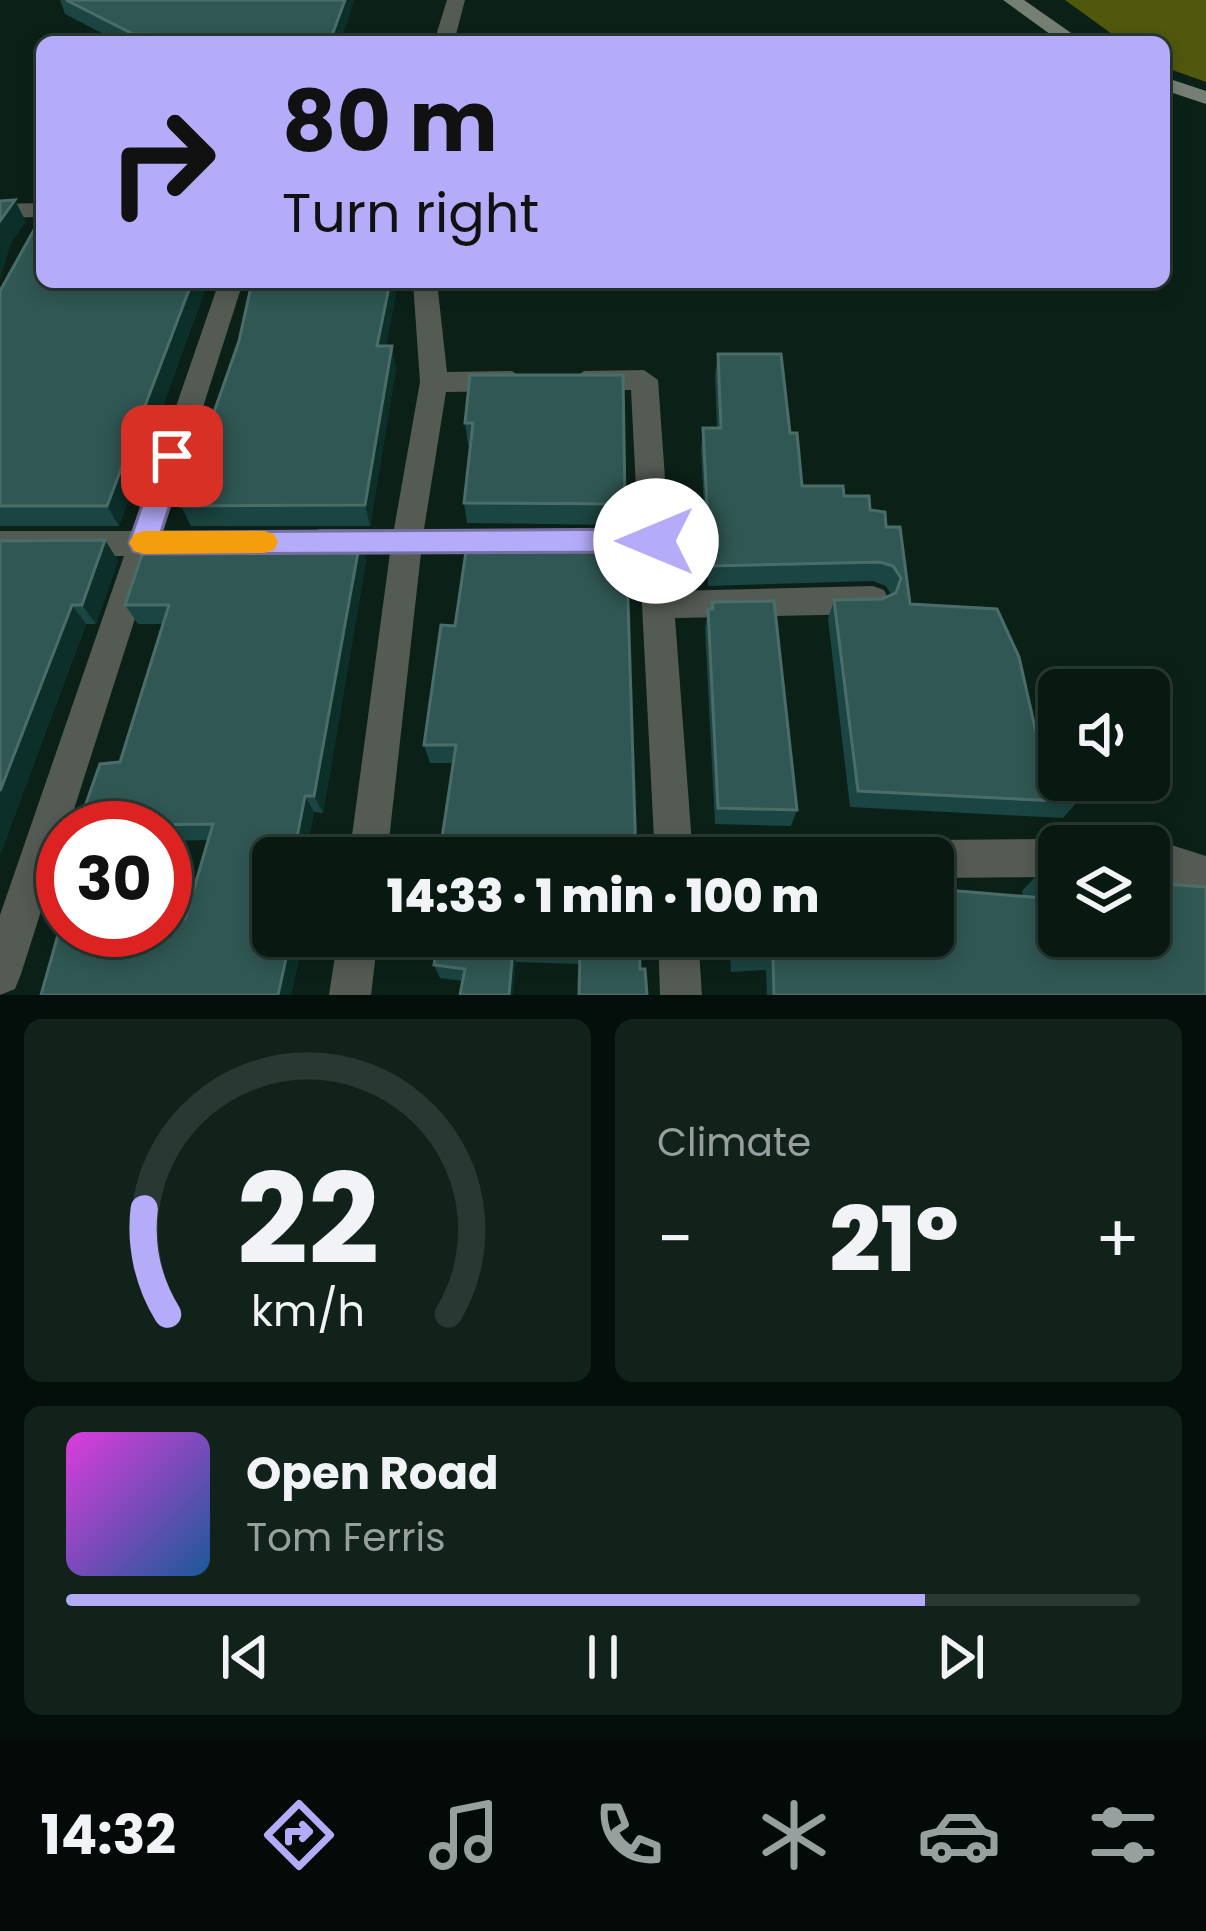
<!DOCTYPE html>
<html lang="en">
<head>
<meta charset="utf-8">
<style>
	body { margin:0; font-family:Poppins,sans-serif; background:#11221b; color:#f1f3f6; height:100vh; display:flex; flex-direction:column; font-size:45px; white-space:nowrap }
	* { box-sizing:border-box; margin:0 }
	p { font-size:39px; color:#98a09f }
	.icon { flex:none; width:66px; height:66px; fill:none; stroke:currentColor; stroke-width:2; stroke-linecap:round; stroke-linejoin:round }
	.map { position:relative; height:995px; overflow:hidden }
	.drawer { display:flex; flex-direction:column; gap:24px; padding:24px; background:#040e0a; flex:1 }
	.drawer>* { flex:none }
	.top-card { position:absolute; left:36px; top:36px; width:1134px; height:252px; border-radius:18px; box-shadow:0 6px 18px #0003,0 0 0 3px #293832; background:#b4acf9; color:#111; overflow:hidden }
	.buttons { position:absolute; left:1038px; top:669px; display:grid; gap:24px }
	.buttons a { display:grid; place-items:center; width:132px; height:132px; border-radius:18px; background:#081912; box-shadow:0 6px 18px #0003,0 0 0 3px #293832; font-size:60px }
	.speed { position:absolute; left:36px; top:801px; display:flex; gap:24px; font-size:60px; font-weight:700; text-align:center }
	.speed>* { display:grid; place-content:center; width:156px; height:156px; border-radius:50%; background:#081912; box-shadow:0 6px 18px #0003,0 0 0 3px #293832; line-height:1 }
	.speed .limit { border:18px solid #d22; background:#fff; color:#111 }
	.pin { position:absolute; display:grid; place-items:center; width:102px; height:102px; color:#fff; margin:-51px; border-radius:24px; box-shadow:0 6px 18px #0006 }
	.me { position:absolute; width:132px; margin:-66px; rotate:270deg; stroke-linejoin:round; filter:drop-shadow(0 0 9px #0008) }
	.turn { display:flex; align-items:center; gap:42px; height:252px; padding:0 48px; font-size:54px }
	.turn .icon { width:156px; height:156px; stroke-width:2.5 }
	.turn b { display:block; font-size:84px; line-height:102px }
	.big { font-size:90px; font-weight:800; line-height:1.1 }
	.drawer .widget { flex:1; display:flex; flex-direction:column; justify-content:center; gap:18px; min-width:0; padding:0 42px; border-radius:18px; background:#11221b }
	.drawer .dial { align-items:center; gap:0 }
	.dial svg { height:312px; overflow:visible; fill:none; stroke:#293832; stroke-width:7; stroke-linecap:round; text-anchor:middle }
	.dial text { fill:#f1f3f6; stroke:none }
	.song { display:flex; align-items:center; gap:36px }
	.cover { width:144px; height:144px; border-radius:18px; background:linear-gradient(135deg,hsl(300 70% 55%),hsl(210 70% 35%)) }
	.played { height:12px; border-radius:6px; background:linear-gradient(90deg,#b4acf9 80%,#293832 80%) }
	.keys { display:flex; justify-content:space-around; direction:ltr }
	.heat { display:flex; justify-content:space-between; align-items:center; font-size:66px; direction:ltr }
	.drawer .tiles { flex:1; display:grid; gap:24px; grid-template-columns:1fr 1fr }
	.widget:last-child { grid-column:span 2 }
	.trip { position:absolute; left:252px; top:837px; width:702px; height:120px; border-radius:18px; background:#081912; box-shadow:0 6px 18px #0003,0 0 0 3px #293832; font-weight:800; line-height:120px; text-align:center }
	.tabs { display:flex; height:192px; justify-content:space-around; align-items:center; background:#030a07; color:#98a09f }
	.tabs .icon { width:84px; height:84px }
	.tabs .active { color:#b4acf9 }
	.tabs b { font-size:54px; color:#f1f3f6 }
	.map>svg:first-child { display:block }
	.forest { fill:#50580d }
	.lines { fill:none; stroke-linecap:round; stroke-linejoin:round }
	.street { fill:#545b53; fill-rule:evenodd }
	.secondary { fill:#757f73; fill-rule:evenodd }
	.wall { fill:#1b4542 }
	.shaded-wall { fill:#0c2f2a }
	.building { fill:#305753; stroke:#4a6d69; stroke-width:3 }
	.route { fill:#b4acf9; stroke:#7570a2; stroke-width:3 }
	.slow { fill:#f59e0b }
</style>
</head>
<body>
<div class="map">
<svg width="1206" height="995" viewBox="0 0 1206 995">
	<rect width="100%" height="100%" fill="#0b2118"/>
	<path class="forest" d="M1065 0H1206V82L1164 67V42H1123Z"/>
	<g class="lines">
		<path class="street" d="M447 0H465L454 42H434Z
			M42 203V217L0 218V204Z
			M219 282H243L163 532 174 543 169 552 155 556 68 828H63V842L21 974 15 989 0 995V915L124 556 0 557V531H133Z
			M413 282H437L447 372 512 371 526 381 512 391 446 392 424 529H506L517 532 522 541 517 550 506 553H421L387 858H349L390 553H320L309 550 304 541 309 532 320 529H394L420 382Z
			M644 370 658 380 673 591 873 586 884 590 889 600 884 610 873 614 675 618 693 858H655L631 390 584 391 570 381 584 371Z
			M1149 838 1206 856V894L1149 876V846H1134Z
			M1059 839 1073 846H1059V877L933 878V858H914L919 845 933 840Z
			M338 936H378L371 995H329Z
			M658 936H698L702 995H660Z"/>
		<path class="secondary" d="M1003 0H1024L1084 42H1061Z
			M1164 77 1206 91V104L1164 90Z"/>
	</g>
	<path class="wall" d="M60 0H354L340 42H119L65 14Z
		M42 282H208L119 526H0V291Z
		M398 282 386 346 396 368 370 526H191L181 506 239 341Z
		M718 354 790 433 802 486 844 496 870 510 886 527 910 604 1040 750 1077 802 1063 818 850 807 828 619 834 600 882 599 891 595 886 586 873 581 708 586 701 449 703 428H717L715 375Z
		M470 375 625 504V525L467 523 464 503 471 445H468L465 423Z
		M105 540 118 561 96 624H86L0 855V541Z
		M147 540 360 541 366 561 323 813 314 812 305 858H273V936H300L303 940 291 995H41L63 917V930H165V919H185L209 840 165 841V828H80L78 826 100 764 120 762 163 624H138L125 605Z
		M712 602 797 810 791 826 715 824 705 628 708 609H711Z
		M441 625 636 858 453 763H430L424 745Z
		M1038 874 1206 995H767L766 970 731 972 729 936H933L1023 896 1022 891Z
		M438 936H639L580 964 516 962 463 981 440 978 434 965Z"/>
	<path class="shaded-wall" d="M345 0H354L340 42H332L331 38Z
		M15 200 26 222 11 243 0 279V221Z
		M192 282H208L119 526 107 506Z
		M390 282H398L382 368 377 346Z
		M392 346 396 368 370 526 365 505Z
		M105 540 118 561 96 624 82 605Z
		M360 541 366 561 323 813 314 796Z
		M72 605 86 624 0 855V791Z
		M305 796 314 812 305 858H293Z
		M291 936H300L303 940 291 995H278Z
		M513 948 516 962 513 995H509Z"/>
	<path class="building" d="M66 0H345L331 38 133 34Z
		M36 198H42V282H192L107 506H0V291L35 228Z
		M15 200 0 221V201Z
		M252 282H390L377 346H392L365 505 181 506 239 341Z
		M718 354H781L790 433H797L802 486H843L844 496H869L870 510 885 512 886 527H900L910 604 997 609 1019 657 1040 750 1059 754V780H1073L1077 802 858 791 834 600 882 599 896 593 901 578 893 566 880 562 710 566 703 428H721Z
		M470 375H623L625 504 464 503 473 423H465Z
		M468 538H626L636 858H439L456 745H424L441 625 455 626Z
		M105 540 82 605H72L0 791V541Z
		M147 540 360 541 314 796H305L293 858H273V936H291L278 995H41L63 917V930H165V919H185L213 824 78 826 100 764 120 762 169 605H125Z
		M774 601 797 810 718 808 708 609H713L712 602Z
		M1038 874 1059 876V936H1149V883L1206 887V995H774L773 956 736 958 734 936H933V889L1043 898Z
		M438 936H639L640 969H645L647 995H579L580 951 513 948 509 995H460L465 969 434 965Z"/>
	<path class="route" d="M172 446 186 456 161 532 656 529 666 533 671 541 666 549 656 552 143 554 133 551 129 543 159 456Z"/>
	<path class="slow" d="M144 531H264L274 534 278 542 274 550 264 553 144 554 134 551 129 543 134 534Z"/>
</svg>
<div class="buttons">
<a><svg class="icon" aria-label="sound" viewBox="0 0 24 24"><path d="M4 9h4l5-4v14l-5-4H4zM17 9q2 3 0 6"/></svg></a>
<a><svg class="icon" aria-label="layers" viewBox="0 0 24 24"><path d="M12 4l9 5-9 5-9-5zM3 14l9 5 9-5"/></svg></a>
</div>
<div class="speed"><div class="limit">30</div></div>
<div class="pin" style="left:172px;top:456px;background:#d93025"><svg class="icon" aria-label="arrive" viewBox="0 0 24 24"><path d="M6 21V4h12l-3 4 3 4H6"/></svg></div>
<svg class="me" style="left:656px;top:541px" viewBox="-20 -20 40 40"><circle r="19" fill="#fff"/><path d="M0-13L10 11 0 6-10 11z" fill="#b4acf9"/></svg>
<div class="trip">14:33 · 1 min · 100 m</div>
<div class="top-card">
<div class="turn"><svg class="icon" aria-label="right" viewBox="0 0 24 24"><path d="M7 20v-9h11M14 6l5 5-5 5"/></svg><div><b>80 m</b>Turn right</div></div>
</div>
</div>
<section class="drawer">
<div class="tiles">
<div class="widget dial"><svg viewBox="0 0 100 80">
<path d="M14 69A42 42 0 1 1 86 69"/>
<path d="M14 69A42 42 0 0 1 8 42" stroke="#b4acf9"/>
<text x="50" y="56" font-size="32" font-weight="700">22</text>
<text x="50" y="72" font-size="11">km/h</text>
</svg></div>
<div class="widget"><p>Climate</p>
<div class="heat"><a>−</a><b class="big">21°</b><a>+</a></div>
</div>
<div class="widget">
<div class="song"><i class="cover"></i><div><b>Open Road</b><p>Tom Ferris</p></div></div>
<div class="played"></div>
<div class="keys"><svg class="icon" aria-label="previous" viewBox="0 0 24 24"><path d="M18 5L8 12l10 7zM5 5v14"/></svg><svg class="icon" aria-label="pause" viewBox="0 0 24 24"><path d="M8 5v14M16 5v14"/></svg><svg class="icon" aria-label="next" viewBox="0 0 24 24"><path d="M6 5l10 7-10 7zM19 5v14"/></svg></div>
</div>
</div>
</section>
<nav class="tabs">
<b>14:32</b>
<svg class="icon active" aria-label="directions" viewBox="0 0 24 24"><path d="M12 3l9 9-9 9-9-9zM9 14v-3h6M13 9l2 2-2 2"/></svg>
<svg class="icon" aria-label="music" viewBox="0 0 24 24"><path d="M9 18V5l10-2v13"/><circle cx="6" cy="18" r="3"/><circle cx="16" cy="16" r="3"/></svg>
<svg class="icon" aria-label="phone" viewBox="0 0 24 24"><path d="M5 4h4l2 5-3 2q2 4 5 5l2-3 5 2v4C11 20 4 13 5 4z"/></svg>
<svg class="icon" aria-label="climate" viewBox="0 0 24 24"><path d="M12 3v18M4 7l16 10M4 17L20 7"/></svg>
<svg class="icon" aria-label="car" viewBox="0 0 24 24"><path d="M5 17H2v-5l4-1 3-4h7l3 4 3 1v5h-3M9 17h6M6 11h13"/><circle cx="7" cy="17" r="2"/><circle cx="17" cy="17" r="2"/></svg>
<svg class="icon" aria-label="filters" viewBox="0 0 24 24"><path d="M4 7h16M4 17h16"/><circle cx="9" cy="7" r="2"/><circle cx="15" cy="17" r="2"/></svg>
</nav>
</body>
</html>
